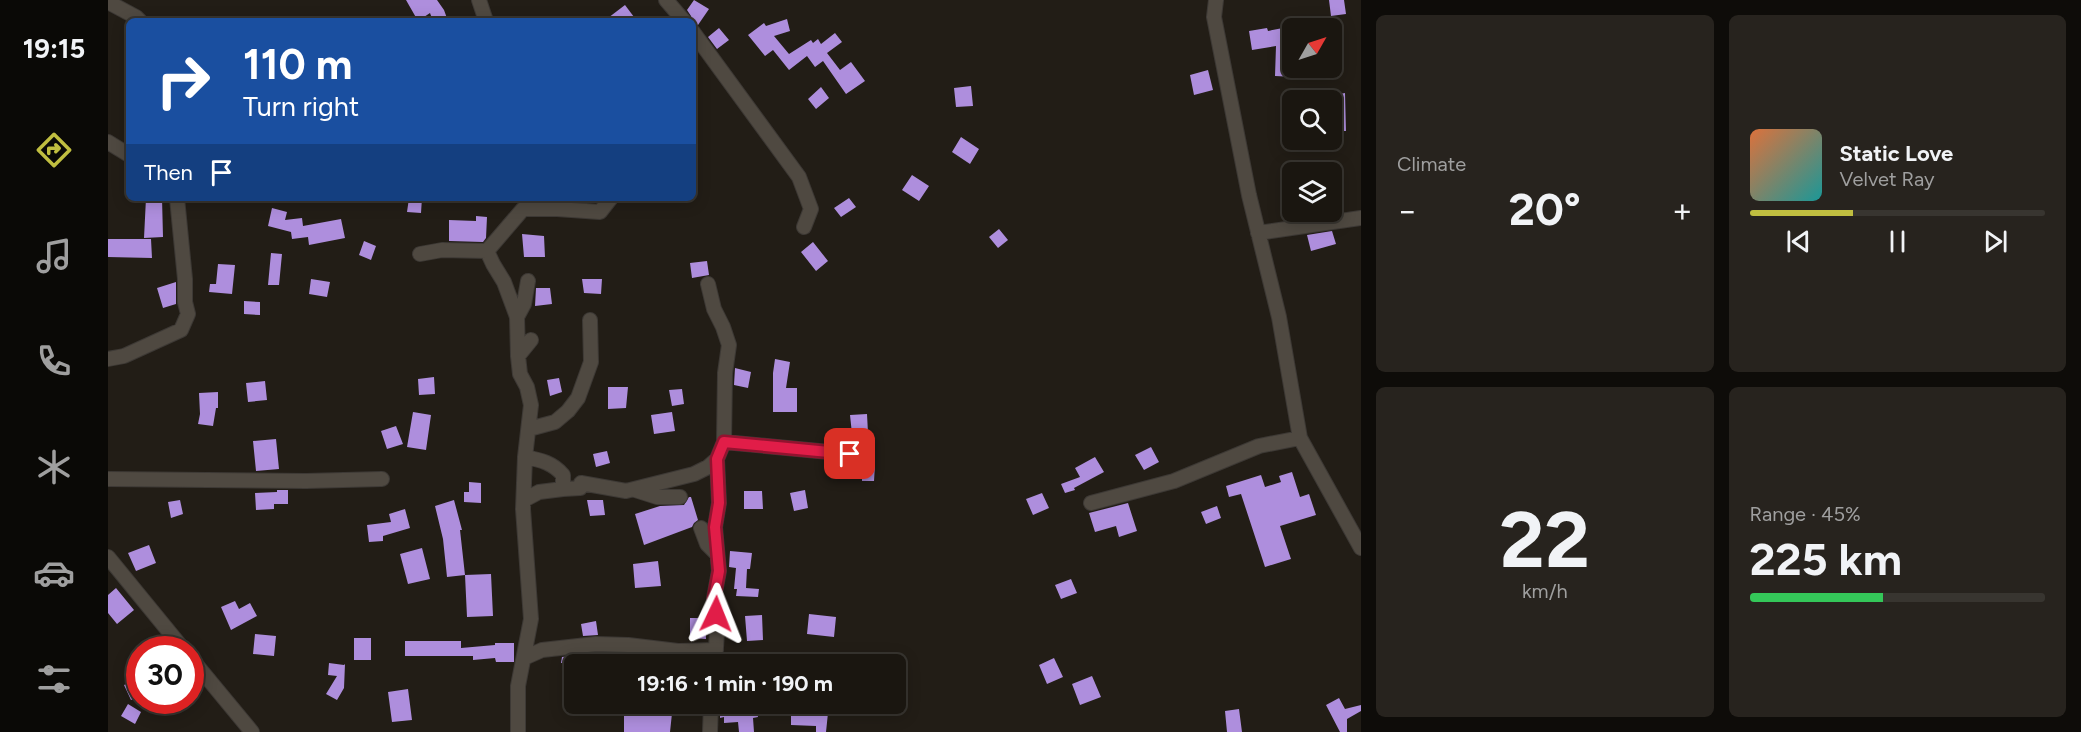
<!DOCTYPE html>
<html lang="en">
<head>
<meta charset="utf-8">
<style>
	body { margin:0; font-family:Figtree,sans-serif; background:#27231e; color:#f1f3f6; height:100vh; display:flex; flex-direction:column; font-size:22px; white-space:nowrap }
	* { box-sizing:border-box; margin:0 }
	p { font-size:20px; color:#9f9f9f }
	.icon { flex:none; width:33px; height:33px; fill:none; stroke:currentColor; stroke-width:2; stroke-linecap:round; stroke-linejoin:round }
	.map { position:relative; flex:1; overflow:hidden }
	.side { display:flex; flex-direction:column; gap:15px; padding:15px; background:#0e0c09; width:720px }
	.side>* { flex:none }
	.banner { position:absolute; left:18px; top:18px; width:570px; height:183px; border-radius:9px; box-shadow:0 3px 15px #0003,0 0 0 2px #383530; background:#1a4fa0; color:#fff; overflow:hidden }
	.needle { width:39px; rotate:51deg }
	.controls { position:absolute; left:1174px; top:18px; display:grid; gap:12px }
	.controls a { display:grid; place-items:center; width:60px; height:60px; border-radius:9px; background:#1a1610; box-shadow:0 3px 15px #0003,0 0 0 2px #383530; font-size:30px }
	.speed { position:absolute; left:18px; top:636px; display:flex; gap:12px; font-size:30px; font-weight:700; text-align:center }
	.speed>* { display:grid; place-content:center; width:78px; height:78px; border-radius:50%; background:#1a1610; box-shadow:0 3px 15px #0003,0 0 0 2px #383530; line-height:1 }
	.speed .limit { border:9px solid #d22; background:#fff; color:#111 }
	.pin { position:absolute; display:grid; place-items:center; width:51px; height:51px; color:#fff; margin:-26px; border-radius:12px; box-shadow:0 3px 9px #0006 }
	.me { position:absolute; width:66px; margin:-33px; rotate:2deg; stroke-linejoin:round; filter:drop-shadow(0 0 4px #0008) }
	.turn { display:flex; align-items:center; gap:21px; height:126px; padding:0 18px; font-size:27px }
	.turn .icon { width:78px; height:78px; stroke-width:2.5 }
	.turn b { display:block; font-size:42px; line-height:51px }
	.then { display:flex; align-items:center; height:57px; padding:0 18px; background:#0003; gap:12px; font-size:22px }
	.big { font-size:45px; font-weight:700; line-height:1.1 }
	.side .card { flex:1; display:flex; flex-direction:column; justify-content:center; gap:9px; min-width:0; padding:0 21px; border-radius:9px; background:#27231e }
	.side .dial { align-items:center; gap:0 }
	.dial b { font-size:78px; line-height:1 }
	.song { display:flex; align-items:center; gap:18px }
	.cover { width:72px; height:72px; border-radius:9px; background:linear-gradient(135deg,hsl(20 70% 55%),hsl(180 70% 35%)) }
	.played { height:6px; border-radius:3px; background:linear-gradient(90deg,#c0be40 35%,#383530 35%) }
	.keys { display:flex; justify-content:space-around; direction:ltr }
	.heat { display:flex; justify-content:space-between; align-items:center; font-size:33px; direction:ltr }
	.charge { height:9px; border-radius:4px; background:linear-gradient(90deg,#34c759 45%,#383530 0) }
	.side .tiles { flex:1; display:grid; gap:15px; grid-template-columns:repeat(2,1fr) }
	.trip { position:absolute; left:456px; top:654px; width:342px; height:60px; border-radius:9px; background:#1a1610; box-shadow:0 3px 15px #0003,0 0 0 2px #383530; font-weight:700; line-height:60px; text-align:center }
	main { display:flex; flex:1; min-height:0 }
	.menu { display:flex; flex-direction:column; width:108px; justify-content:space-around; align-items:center; background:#0a0906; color:#9f9f9f }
	.menu .icon { width:42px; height:42px }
	.menu .on { color:#c0be40 }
	.menu b { font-size:27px; color:#f1f3f6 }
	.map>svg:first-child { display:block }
	.building { fill:#ae8edd }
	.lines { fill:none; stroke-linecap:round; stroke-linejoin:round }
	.minor-casing { stroke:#3d3935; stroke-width:16 }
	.minor { stroke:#4f4941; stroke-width:14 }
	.route-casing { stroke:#92132f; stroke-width:15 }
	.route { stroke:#e11d48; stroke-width:10 }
</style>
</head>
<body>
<main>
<nav class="menu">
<b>19:15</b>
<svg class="icon on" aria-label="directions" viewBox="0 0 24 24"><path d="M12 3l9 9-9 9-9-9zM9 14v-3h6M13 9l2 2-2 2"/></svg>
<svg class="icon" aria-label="music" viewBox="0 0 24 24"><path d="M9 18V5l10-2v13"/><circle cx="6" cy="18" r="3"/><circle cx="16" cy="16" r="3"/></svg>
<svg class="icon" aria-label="phone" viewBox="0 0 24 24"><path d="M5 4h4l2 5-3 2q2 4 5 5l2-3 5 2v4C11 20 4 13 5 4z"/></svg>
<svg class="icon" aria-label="climate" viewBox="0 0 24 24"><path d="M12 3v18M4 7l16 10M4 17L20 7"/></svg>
<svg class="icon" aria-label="car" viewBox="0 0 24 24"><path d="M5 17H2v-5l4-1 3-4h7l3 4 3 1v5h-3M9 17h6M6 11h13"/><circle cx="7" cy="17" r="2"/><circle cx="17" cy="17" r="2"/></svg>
<svg class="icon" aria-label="filters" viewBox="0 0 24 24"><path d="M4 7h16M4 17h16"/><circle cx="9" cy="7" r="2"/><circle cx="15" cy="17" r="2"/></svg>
</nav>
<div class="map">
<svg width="1253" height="732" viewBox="0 0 1253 732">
	<rect width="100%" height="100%" fill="#221d16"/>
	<path class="building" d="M298 0H329L336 10 340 21H325L322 13 310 21Z
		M586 0 601 9 590 25 585 23 583 16 579 10Z
		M1221 0H1236L1238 14 1223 16Z
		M517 5 529 21H496Z
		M679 19 682 31 666 36 681 54 703 40 705 43 710 39 713 44 727 33 734 42 719 53 732 70 743 62 757 81 738 94 715 61 707 67 699 56 681 70 665 50 657 56 640 35 656 23 658 26Z
		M1185 26V68H1189L1188 77 1167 76 1168 46 1144 50 1141 31 1159 28 1160 31Z
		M611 28 621 40 609 49 600 37Z
		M1100 70 1105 90 1086 95 1082 75Z
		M863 86 865 106 848 107 846 88Z
		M713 87 721 98 708 109 700 99Z
		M1237 93 1238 131H1224V114H1231L1227 95Z
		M853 137 871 149 862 164 844 152Z
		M804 175 821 186 811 201 794 190Z
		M38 198H54L55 237 36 238Z
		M301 198H314L313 213 299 212Z
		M741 198 748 207 733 217 726 208Z
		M164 208 179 212 177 220 194 218 195 226 233 219 237 238 201 245 200 237 184 239 183 232 160 226Z
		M368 216 379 217 378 238 375 242 341 241V220L368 221Z
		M891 229 900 240 890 248 881 237Z
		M1224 231 1228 244 1203 251 1199 235Z
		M414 234 436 236 437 257H416Z
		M0 239H43L44 258 0 257Z
		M256 241 268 246 263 260 251 255Z
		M705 242 720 261 708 271 693 252Z
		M163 253 174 254 171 285H160Z
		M599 261 601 275 584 278 582 263Z
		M110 264 127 265 124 294 101 292 102 284H108Z
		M203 279 222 282 219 297 201 294Z
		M474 279H494L493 294 476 293Z
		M68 282V304L55 308 49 288Z
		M428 288H442L444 304 427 306Z
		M136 301 152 302V315L136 314Z
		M667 359 682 362 678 388H689V412H665V373Z
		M627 368 643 372 640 388 626 385Z
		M326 377 327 394 311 395 310 379Z
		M451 378 454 392 442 396 439 380Z
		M157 381 159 400 140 402 138 383Z
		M500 387H520L518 408 500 409Z
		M574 389 576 404 564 406 561 390Z
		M110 392V408H108L105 426 90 424 92 414 91 393Z
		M305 412 323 415 318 450 299 447Z
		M564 412 567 431 546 434 543 415Z
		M759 414 760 433 744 434 742 415Z
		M288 426 295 444 279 449 273 431Z
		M168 439 171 469 148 471 145 441Z
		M1043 447 1051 462 1036 470 1027 455Z
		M499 451 502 463 488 467 485 454Z
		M987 457 996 472 966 488 967 490 957 493 953 484 972 477 967 468Z
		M754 464 767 465 766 481H754Z
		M1184 472 1192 497 1201 494 1208 515 1172 526 1183 559 1157 567 1133 494 1121 497 1118 486 1153 475 1157 487 1173 482 1171 476Z
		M361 482 373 483V503L356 502V492H361Z
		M169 490H180V504H166V509L148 510 147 493 169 492Z
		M697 490 700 508 686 511 682 493Z
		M636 491H654L655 509H636Z
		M934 493 941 508 925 515 918 499Z
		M581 497H583L590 520 586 523 584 527 536 545 527 514 552 506 576 505Z
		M72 500 75 514 63 518 60 502Z
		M346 500 354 530H352L357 575 339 577 335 539 327 506Z
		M479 500H495L497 515 482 516Z
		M1020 503 1029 531 1011 537 1008 526 987 532 981 513Z
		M1109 506 1113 518 1098 524 1093 512Z
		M297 509 302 528 275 536V541L261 542 259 525 283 522 281 514Z
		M41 545 48 563 28 571 20 553Z
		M314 548 322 579 300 584 292 554Z
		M622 551 644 553 642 569H639L638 588 651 589 650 597 628 596 629 589H626L628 568 621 567Z
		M550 561 553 586 527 588 525 564Z
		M383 574 385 616 359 617 357 575Z
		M963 579 969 593 953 599 947 585Z
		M8 588 26 610 9 624 0 613V595Z
		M127 601 131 609 142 603 149 616 123 630 113 607Z
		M701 614 728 617 726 637 699 634Z
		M654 615 655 640 639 641 637 616Z
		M582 618H597L598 639 582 638Z
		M488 621 490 635 475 636 473 624Z
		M147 634 168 636 166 656 145 654Z
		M246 638H263V660H246Z
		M297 641H353V648L387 645V643H406V662H388L387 658 365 660V656H297Z
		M488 653 514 655 513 664 453 663 454 657Z
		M946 658 955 677 939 684 931 665Z
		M221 663 236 665 237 664 236 688 229 700 218 694 229 676 220 675Z
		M984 676 993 697 972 705 964 684Z
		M29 679 32 685V696L23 700 16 685Z
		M300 689 304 720 284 722 280 692Z
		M1231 698 1237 709 1253 705V711L1239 719V732H1232L1218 705Z
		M20 704 33 712 27 724 13 716Z
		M516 704H565L562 732H516Z
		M614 704H648L650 717 645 718 646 732H631L630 722 616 723V717L612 718V707H615Z
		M1131 709 1134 732H1119L1117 711Z
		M703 711 720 713 718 732H708V726L683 725V713H702Z"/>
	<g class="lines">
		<g class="minor-casing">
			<path id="minor" d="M371 0 378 21
				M558 0 576 21
				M1108 0 1106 17 1141 195 1171 317 1192 438 1253 548
				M0 2 28 17 32 21
				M585 32 691 177 703 209 696 227
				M0 142 21 155
				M1150 233 1253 218
				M312 254 334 250 379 251
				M409 317 396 282 385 264 379 251 415 209H449L492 212 503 198
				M410 356 409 317 416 304 420 281
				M0 359 16 356 73 330 80 314 77 302V279L69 198
				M421 429 447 422 460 411 470 398 483 362 482 320
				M616 442 742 454
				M417 457 423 405 419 387 412 374 410 356 423 340
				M0 479 198 481 274 479
				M455 489 472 488 473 483 518 491 586 474 600 467 609 459 616 442 617 373 621 345 615 327 606 309 600 284
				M527 490 549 497H572
				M983 503 1066 481 1151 446 1192 438
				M593 528 599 544 609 554
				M0 557 76 650
				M82 657 144 732
				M416 658 434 650 488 644 520 645 570 651 608 650
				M607 664 609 631 606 598 611 571 607 527 611 503 609 459
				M410 732V686L423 619 415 509 417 457C433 460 445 463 455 475V489L431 492 416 500
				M602 732 603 704"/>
		</g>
		<use href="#minor" class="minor"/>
	</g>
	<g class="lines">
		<g class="route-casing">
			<path id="route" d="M608 614 606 598 611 571 607 527 611 503 609 459 616 442 742 454"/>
		</g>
		<use href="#route" class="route"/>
	</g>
</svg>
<div class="controls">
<a><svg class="needle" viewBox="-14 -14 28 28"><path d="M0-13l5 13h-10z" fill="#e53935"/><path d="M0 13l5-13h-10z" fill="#9f9f9f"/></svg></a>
<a><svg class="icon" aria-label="search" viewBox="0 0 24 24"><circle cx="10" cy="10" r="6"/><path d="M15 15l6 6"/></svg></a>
<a><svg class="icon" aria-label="layers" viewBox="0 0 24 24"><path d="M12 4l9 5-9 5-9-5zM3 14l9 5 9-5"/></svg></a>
</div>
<div class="speed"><div class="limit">30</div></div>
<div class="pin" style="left:742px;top:454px;background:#d93025"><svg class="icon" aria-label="arrive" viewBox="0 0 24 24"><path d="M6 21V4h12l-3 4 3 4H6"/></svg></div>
<svg class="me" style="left:608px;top:614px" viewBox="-20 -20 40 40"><path d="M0-17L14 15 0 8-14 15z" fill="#e11d48" stroke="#fff" stroke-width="4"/></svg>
<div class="trip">19:16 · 1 min · 190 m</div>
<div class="banner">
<div class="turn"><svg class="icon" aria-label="right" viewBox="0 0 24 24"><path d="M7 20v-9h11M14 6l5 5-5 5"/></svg><div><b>110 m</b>Turn right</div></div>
<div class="then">Then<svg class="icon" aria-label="arrive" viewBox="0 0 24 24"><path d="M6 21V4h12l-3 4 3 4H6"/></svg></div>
</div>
</div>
<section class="side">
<div class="tiles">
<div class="card"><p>Climate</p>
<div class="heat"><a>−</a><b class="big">20°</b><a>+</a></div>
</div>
<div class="card">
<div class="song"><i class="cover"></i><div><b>Static Love</b><p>Velvet Ray</p></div></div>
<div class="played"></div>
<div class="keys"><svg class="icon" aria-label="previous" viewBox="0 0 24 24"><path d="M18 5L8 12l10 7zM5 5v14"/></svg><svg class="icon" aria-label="pause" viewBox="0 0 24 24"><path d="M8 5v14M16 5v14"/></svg><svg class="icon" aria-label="next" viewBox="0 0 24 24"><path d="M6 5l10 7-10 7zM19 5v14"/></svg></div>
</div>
<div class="card dial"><b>22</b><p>km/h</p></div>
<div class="card"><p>Range · 45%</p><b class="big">225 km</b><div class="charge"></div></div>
</div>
</section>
</main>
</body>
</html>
